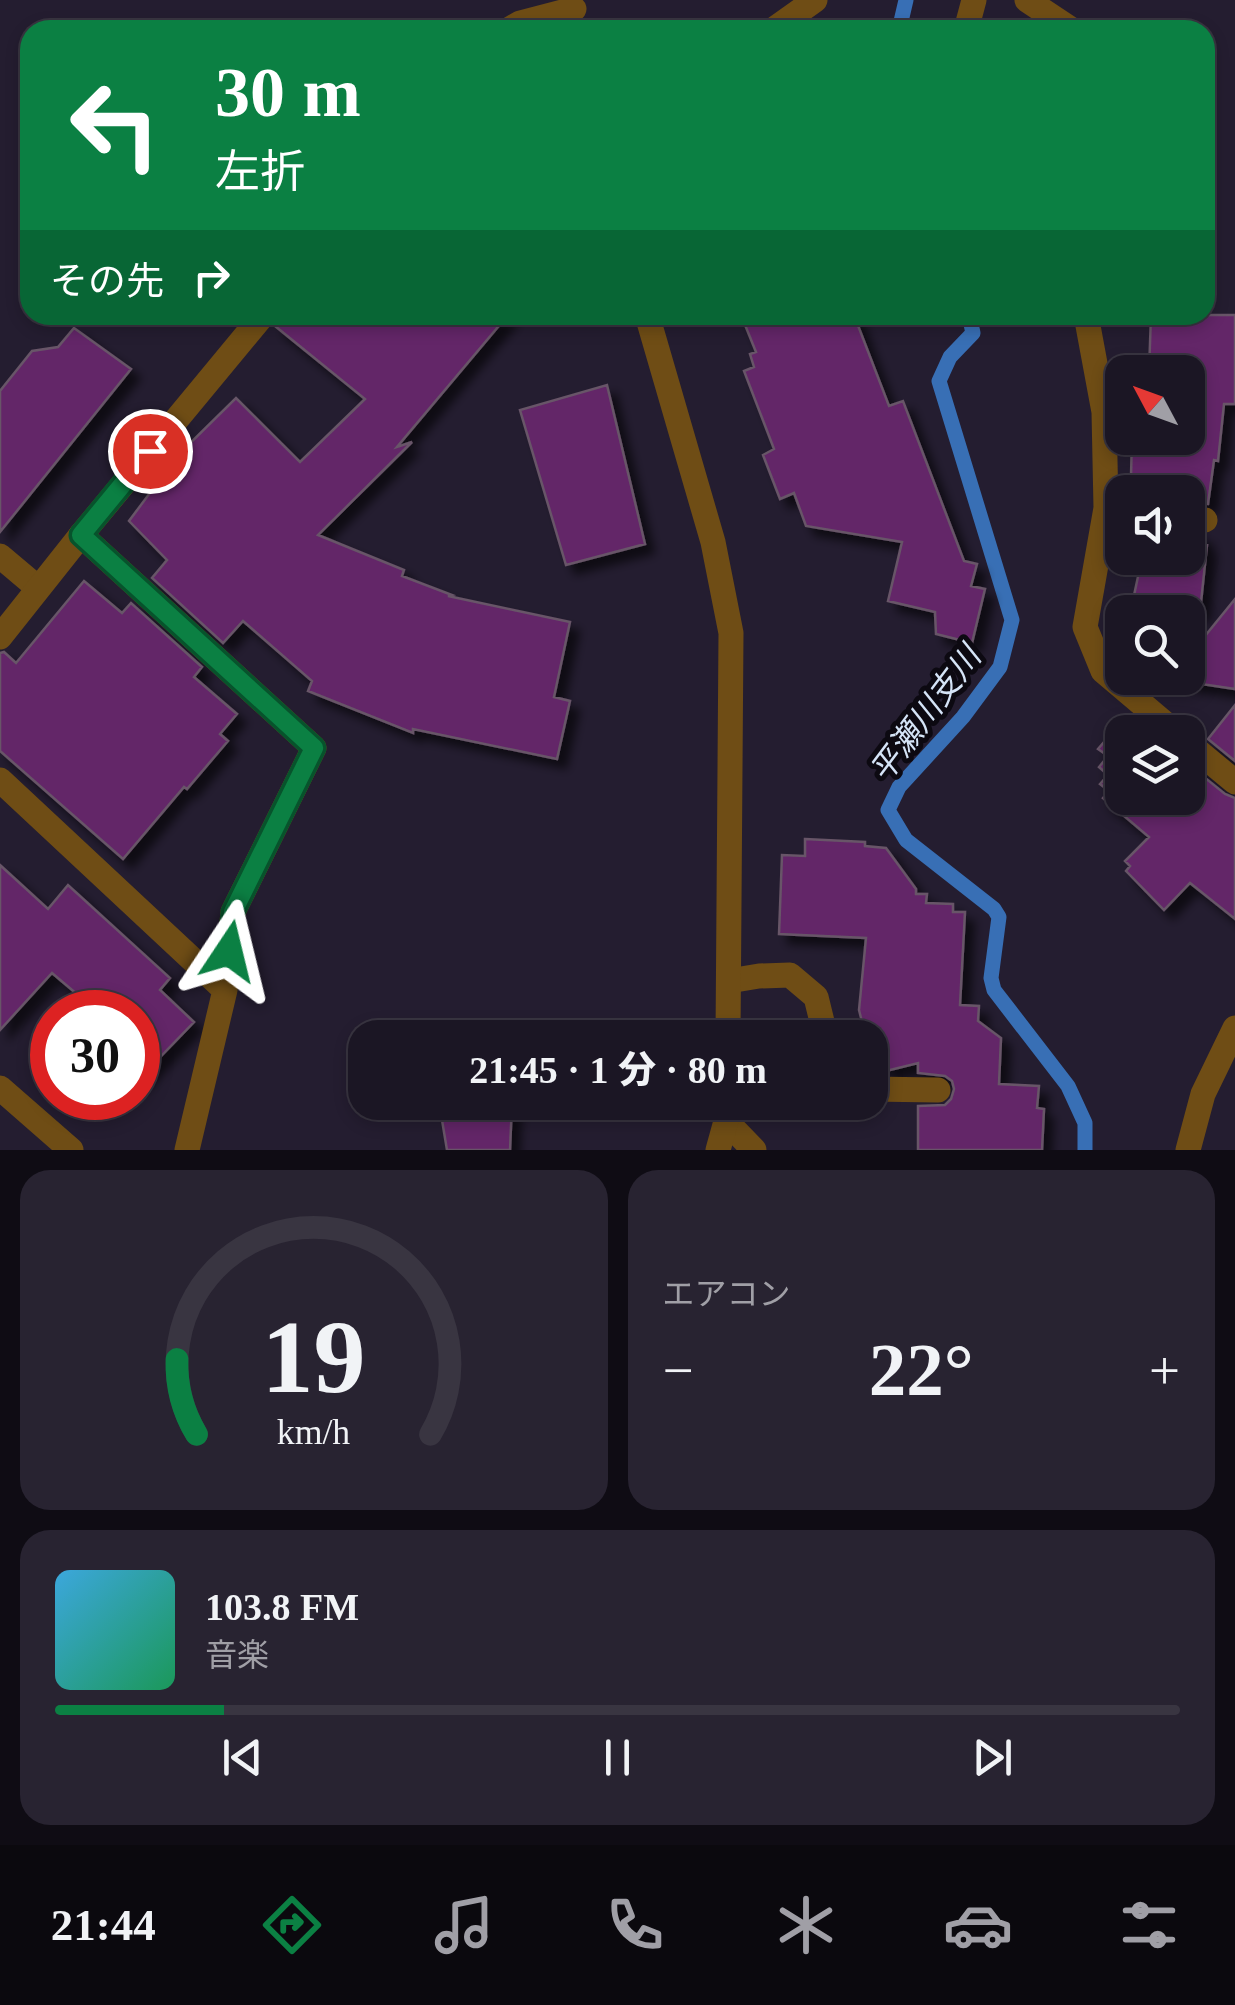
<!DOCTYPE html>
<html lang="ja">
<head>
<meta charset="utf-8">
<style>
	body { margin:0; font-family:"Times New Roman","Noto Sans JP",serif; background:#282331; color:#f1f3f6; height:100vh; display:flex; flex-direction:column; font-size:38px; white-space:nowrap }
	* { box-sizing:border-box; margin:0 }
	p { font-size:32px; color:#a09fa6 }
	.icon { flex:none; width:55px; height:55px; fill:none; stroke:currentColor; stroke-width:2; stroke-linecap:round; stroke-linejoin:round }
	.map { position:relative; height:1150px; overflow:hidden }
	.panel { display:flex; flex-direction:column; gap:20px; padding:20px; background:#0f0c14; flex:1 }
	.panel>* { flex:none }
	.banner { position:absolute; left:20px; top:20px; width:1195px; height:305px; border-radius:30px; box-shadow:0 5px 15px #0003,0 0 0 2px #393541; background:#0b8043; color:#fff; overflow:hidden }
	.needle { width:65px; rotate:311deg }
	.tools { position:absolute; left:1105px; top:355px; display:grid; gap:20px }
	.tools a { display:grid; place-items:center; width:100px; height:100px; border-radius:20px; background:#1b1624; box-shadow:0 5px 15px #0003,0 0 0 2px #393541; font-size:50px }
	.speed { position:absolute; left:30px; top:990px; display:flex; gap:20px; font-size:50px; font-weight:700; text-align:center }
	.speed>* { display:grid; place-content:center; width:130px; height:130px; border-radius:50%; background:#1b1624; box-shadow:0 5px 15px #0003,0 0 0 2px #393541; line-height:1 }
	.speed .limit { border:15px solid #d22; background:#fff; color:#111 }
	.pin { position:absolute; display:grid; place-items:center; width:85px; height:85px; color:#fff; margin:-42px; border:5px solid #fff; border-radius:50%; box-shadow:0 2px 10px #0007 }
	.me { position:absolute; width:110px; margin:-55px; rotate:10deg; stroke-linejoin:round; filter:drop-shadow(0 0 8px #0008) }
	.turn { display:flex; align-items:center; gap:35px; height:210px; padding:0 30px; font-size:45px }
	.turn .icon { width:130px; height:130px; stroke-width:2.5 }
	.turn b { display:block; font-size:70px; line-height:85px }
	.then { display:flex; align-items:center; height:95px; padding:0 30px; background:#0003; gap:20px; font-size:38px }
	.big { font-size:75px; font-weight:800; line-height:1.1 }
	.panel .widget { flex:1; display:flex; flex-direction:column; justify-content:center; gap:15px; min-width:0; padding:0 35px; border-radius:30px; background:#282331 }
	.panel .dial { align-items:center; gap:0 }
	.dial svg { height:260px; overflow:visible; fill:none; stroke:#393541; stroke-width:7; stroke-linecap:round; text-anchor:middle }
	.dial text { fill:#f1f3f6; stroke:none }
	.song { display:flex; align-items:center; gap:30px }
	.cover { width:120px; height:120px; border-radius:15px; background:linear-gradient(135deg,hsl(200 70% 55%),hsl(150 70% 35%)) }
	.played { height:10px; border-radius:5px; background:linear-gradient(90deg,#0b8043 15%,#393541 15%) }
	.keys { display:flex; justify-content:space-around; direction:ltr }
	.heat { display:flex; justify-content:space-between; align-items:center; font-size:55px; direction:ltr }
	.panel .tiles { flex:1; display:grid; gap:20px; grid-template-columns:1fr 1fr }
	.widget:last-child { grid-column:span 2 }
	.trip { position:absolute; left:348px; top:1020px; width:540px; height:100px; border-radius:30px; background:#1b1624; box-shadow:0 5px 15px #0003,0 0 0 2px #393541; font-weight:800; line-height:100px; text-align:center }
	.tab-bar { display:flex; height:160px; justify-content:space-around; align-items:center; background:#0b090e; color:#a09fa6 }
	.tab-bar .icon { width:70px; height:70px }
	.tab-bar .current { color:#0b8043 }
	.tab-bar b { font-size:45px; color:#f1f3f6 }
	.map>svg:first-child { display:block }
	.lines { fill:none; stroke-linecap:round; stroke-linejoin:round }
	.stream { stroke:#386fb5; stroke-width:15 }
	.building { fill:#642668; stroke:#675567; stroke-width:2.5; filter:url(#shadow) }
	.service { stroke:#6f4d15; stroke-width:25 }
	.minor { stroke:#6f4d15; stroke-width:25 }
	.tertiary { stroke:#6f4d15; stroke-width:25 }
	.route-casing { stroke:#07532c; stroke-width:25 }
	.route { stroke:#0b8043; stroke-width:18 }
	.labels { text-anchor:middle; stroke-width:10; stroke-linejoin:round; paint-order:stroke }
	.water-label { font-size:32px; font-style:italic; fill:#d5e4f7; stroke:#0c0911 }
</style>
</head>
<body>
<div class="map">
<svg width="1235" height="1150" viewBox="0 0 1235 1150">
	<defs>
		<filter id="shadow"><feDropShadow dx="9" dy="9" stdDeviation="5" flood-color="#0009"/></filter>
	</defs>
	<rect width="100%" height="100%" fill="#241d30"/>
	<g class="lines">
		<path class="stream" d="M899 30 906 0
			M969 315 973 333 950 357 939 381 1012 620 1000 667 963 717 899 787 888 810 906 840 994 909 999 917 991 978 994 990 1068 1086 1085 1123V1150"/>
	</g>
	<path class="building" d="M279 315H508L397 447 412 442 318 535 404 570 402 576 452 595 448 596 570 622 554 697 570 701 557 759 413 729V733L308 691 312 681 243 621 223 643 152 578 167 560 129 521 179 454 236 398 300 462 365 399 275 326Z
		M741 315H854L889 406 903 401 964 561 977 564 971 586 985 589 972 643 936 634 935 612 888 601 902 542 806 526 794 493 780 499 763 455 774 449 744 371 754 367 750 354 756 352Z
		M1151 315H1235V404H1224L1218 461 1214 460 1208 504 1188 502V492H1158L1160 477 1131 476 1132 438H1188V372H1149Z
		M74 328 131 369 0 532V391L32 351 58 347Z
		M607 385 645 544 566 565 520 410Z
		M1188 534 1204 536 1203 544 1207 545 1200 612 1133 600 1142 558H1188Z
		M84 581 122 613 131 603 202 667 194 677 237 714 220 734 228 741 187 789 184 787 123 859 0 751V653L4 652 16 663Z
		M1235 599V689L1188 682V657Z
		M1235 705V761L1208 739Z
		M1123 720 1138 732H1122V798H1188V764L1225 794 1235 798V919L1190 883 1164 910 1126 871 1130 866 1125 861 1149 837 1103 798 1109 791 1100 784 1108 775 1099 767 1108 756 1098 749Z
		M805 839 865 842V846L886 848 916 889V894H927L926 903 953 904V912H965L960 1005 979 1006 978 1021 1001 1038 999 1084 1039 1086 1037 1108 1044 1109 1042 1150H918V1106L945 1105 951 1099 954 1089 952 1081 945 1076 918 1073V1063L886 1071 883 1062 872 1064 870 1038H866L859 1010 866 938 779 934 782 855 805 856Z
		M0 865 48 909 68 885 170 978 160 990 194 1022 138 1080V1012H98L52 973 0 1030Z
		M439 1102H512L510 1150H447Z"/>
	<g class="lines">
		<path class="service" d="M1027 0 1072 30
			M966 30 974 0
			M1086 315 1104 412 1106 508 1085 627 1103 671 1175 732
			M1188 518 1205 520
			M0 556 38 588
			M1188 743 1235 782
			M729 981 759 976 790 975 816 997 826 1038
			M870 1089 938 1090"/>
		<path class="minor" d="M773 30 815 0
			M81 535 314 748 233 912 225 990 187 1150
			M0 780 225 990
			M0 1088 71 1150
			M726 1121 754 1150
			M1188 1150 1203 1094 1235 1028"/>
		<path class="tertiary" d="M508 30 520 23 574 9
			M647 315 713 542 731 633 728 1038
			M0 637 81 535 263 315
			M718 1150 726 1121 727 1102"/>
	</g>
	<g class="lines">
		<g class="route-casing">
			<path id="route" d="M150 451 81 535 314 748 233 912 229 951"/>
		</g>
		<use href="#route" class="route"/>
	</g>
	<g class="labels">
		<g class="water-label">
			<text transform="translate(925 714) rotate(-53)" y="11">平瀬川支川</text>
		</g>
	</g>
</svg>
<div class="tools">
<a><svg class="needle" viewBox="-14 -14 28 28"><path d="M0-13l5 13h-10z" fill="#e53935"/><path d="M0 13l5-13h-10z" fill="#a09fa6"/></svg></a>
<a><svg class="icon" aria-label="sound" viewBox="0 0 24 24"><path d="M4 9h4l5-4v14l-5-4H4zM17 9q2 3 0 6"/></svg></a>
<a><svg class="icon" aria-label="search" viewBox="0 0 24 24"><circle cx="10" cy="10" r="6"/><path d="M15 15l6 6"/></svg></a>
<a><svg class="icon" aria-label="layers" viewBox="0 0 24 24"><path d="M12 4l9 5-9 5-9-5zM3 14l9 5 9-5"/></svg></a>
</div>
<div class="speed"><div class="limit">30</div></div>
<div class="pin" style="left:150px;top:451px;background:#d93025"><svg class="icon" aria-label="arrive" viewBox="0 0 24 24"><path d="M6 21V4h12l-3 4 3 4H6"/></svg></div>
<svg class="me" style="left:229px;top:951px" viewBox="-20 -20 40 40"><path d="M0-17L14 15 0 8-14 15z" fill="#0b8043" stroke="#fff" stroke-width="4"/></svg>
<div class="trip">21:45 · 1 分 · 80 m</div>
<div class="banner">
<div class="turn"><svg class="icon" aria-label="left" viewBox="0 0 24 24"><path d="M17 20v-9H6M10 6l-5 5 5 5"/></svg><div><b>30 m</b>左折</div></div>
<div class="then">その先<svg class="icon" aria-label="right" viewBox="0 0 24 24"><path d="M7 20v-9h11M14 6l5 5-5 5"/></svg></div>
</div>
</div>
<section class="panel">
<div class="tiles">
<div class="widget dial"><svg viewBox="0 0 100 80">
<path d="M14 69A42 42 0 1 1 86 69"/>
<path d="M14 69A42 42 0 0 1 8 46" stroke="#0b8043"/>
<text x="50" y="56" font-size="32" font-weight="700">19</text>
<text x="50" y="72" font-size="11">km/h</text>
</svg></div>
<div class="widget"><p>エアコン</p>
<div class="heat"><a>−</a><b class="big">22°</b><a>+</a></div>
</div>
<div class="widget">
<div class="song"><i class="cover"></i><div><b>103.8 FM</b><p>音楽</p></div></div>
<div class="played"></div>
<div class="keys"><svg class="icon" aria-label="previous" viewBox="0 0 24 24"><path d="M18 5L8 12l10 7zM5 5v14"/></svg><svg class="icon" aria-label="pause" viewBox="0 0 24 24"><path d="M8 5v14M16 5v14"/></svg><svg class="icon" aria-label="next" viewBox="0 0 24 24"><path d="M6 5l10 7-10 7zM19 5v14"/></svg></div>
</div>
</div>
</section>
<nav class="tab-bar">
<b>21:44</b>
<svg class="icon current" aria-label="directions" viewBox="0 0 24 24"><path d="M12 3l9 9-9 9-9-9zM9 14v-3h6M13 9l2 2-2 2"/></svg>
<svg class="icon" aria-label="music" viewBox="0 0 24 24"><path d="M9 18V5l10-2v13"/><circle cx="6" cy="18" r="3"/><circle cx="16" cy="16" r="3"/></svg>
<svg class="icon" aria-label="phone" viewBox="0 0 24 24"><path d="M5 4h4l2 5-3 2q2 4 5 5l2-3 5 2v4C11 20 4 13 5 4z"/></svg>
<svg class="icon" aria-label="climate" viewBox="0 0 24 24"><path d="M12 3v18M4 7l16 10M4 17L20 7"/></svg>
<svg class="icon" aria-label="car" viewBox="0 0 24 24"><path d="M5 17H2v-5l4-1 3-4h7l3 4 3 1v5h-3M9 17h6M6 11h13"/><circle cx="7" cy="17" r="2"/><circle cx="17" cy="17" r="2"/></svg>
<svg class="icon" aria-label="filters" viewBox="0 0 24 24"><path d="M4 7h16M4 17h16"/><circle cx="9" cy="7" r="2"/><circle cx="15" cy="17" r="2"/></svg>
</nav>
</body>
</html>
